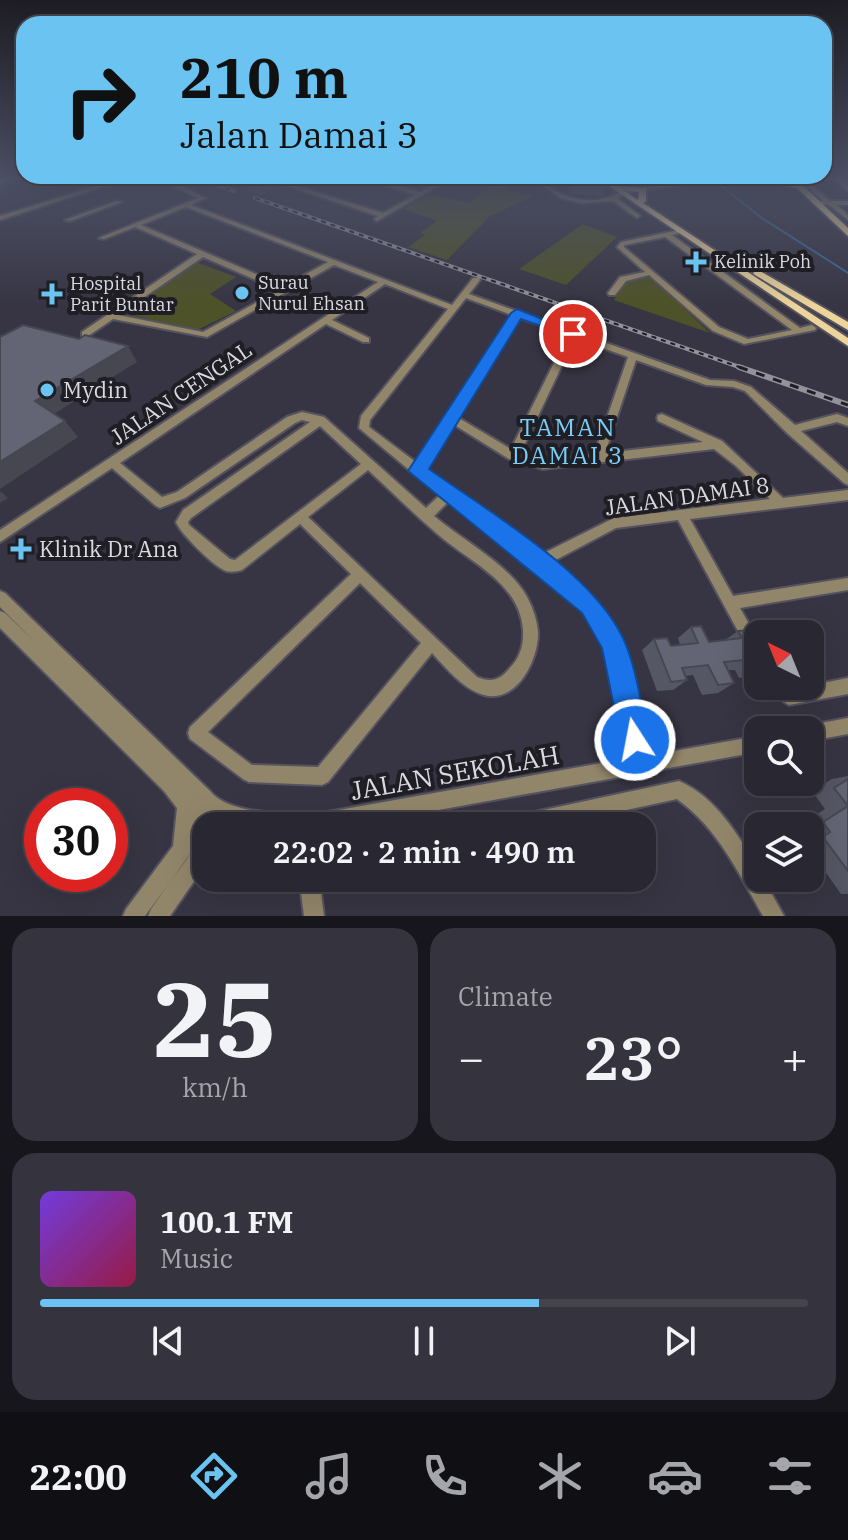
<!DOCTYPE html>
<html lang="en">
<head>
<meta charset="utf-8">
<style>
	body { margin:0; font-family:"IBM Plex Serif",serif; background:#35343e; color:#f1f3f6; height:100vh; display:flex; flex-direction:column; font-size:30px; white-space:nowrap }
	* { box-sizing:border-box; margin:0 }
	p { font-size:26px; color:#a5a6ac }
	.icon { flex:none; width:44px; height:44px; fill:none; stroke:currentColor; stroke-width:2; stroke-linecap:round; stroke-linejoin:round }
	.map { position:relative; height:916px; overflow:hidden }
	.drawer { display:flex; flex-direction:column; gap:12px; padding:12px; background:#17161c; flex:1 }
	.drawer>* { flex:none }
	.guide { position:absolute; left:16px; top:16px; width:816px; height:168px; border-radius:24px; box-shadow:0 8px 32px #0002,0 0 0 2px #45444d; background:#6ac3f1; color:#111; overflow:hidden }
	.needle { width:52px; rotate:317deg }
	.tools { position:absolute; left:744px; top:620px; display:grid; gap:16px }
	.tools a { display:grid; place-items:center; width:80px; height:80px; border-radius:16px; background:#292832; box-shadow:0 8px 32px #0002,0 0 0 2px #45444d; font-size:40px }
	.speed { position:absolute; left:24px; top:788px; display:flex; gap:16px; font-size:40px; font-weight:700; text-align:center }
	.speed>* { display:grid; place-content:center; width:104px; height:104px; border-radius:50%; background:#292832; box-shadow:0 8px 32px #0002,0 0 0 2px #45444d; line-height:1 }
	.speed .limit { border:12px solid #d22; background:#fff; color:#111 }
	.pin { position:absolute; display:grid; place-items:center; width:68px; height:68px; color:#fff; margin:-34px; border:4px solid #fff; border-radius:50%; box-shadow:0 2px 8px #0007 }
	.me { position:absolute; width:88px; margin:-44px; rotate:349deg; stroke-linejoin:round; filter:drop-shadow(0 0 6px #0008) }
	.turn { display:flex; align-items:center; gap:28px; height:168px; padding:0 32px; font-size:36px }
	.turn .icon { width:104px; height:104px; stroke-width:2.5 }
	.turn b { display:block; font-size:56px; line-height:68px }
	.big { font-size:60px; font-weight:600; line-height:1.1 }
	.drawer .card { flex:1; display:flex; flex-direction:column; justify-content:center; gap:12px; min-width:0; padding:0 28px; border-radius:24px; background:#35343e }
	.drawer .dial { align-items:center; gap:0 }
	.dial b { font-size:104px; line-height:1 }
	.song { display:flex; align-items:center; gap:24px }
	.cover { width:96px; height:96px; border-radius:12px; background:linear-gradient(135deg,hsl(260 70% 55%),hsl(340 70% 35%)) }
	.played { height:8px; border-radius:4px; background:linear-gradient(90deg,#6ac3f1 65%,#45444d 65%) }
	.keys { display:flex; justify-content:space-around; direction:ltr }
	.heat { display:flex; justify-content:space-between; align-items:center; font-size:44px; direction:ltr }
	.drawer .tiles { flex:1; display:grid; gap:12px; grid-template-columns:1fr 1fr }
	.card:last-child { grid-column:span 2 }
	.trip { position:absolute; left:192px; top:812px; width:464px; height:80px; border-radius:24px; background:#292832; box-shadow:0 8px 32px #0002,0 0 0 2px #45444d; font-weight:600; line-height:80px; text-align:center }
	.tabs { display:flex; height:128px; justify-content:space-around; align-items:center; background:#101014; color:#a5a6ac }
	.tabs .icon { width:56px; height:56px }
	.tabs .on { color:#6ac3f1 }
	.tabs b { font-size:36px; color:#f1f3f6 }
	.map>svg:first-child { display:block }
	.green { fill:#4e5228 }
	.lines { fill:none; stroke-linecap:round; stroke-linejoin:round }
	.stream { stroke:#316c98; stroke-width:2 }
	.minor-casing { stroke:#555360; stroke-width:4 }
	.major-casing { stroke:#555360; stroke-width:4 }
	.minor { fill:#92866a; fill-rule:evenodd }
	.major { fill:#edd49a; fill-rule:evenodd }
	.rail-far1-casing { stroke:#92919c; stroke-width:4 }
	.rail-casing { stroke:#92919c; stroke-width:6 }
	.rail-far1 { stroke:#1f1e24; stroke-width:2; stroke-dasharray:5; stroke-linecap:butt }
	.rail { stroke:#1f1e24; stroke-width:3; stroke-dasharray:9; stroke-linecap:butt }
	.wall { fill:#565764 }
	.shaded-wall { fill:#464751 }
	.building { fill:#646574; stroke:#464751; stroke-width:2 }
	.route { fill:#1a73e8; stroke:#114b97; stroke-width:2 }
	.poi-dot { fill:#6ac3f1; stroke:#1f1e24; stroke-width:3 }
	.labels { text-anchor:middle; stroke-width:8; stroke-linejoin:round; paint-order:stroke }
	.far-poi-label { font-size:18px; fill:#dbdae3; stroke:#1f1e24; text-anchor:start }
	.poi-label { font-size:22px; fill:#dbdae3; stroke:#1f1e24; text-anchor:start }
	.street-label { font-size:22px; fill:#dbdae3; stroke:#1f1e24 }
	.neighbourhood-label { font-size:24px; letter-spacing:2px; fill:#7ccdf8; stroke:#1f1e24 }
	.near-street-label { font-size:26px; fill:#dbdae3; stroke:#1f1e24 }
</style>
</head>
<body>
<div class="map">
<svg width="848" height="916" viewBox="0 0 848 916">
	<rect width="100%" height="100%" fill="#373543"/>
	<path class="green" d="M500 180 511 191 534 196 490 216 447 260 408 247 425 235 420 233 437 221 403 209 430 194 468 203Z
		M583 224 617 237 566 285 519 269Z
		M196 262 236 277 210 294 236 311 195 331 124 313Z
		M650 276 710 333 614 300 627 280Z"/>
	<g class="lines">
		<path class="stream" d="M711 178 762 218 848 273"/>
		<g class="minor-casing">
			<path id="minor" d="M7 178H14L0 184V180Z
				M69 178H76L86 184 81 185Z
				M122 178H130L0 220V216Z
				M263 178H271L383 213 415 195 363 178H371L420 192 445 178H452L377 221 374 219 378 216Z
				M532 178C541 178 546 185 554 190 576 203 600 204 622 191L704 178 799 179 798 178H804L830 201H848V205H837L848 215V220L829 205 819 204V202L823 201 801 181H706L624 194 618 199 639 215 640 216 637 218 613 201 581 203 561 198Z
				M833 178H839L848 186V191Z
				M178 185 206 198 191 205 452 305 473 278H479L480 280 469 294 710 380 734 381 751 387 795 425 837 414 848 418V426L837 422 801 431 848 473V485L844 483 787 433 745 391 733 387 706 385 636 360 605 453 703 442 658 421 657 418 658 415 662 414 722 441 783 498 848 490V500L690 519 733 596 848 578V590L740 608 758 640V661L753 659 678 520 616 528 550 563 595 600 618 639 646 756 758 736V752L646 772 640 776 637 774 350 826H244L229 822 228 826H209L213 815 187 859 145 916H123L126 909 173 846 177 808 164 791 0 628V611L5 613 38 645 0 607V591L5 593 210 791C227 813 278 813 305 816L630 758 606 646 585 610 534 566 450 500 434 516C462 540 510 565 527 597 533 608 537 620 538 632 539 659 517 704 484 695 463 689 447 669 432 653L328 782 322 785 249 782 243 779 190 739 188 733 190 727 351 574 300 524 242 570C235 572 228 573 222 569 211 563 180 533 176 522L183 510 310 422 302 420 295 423 185 498 160 508 156 506 112 468 0 542V530L378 282 334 265 207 337 113 319 88 336H82V332L197 254 135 227 104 239 99 238 198 198 176 188 175 187ZM186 207 328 262 284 286 141 225ZM203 257 279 290 203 332 118 315ZM385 284 448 309 361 416 359 428 414 474 441 494 426 508 324 417 302 412 287 417 177 492 162 497 120 463 326 324 363 342H369V338L332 320ZM466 298 512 315 417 463 369 427 370 420ZM518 317 568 335 511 449 457 417ZM575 338 628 357 594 455 543 461 520 454ZM453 424 509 459 543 469 714 449 736 466 770 499 614 518 540 555 425 469ZM320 426 361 464 235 560 230 559 189 525 188 522 191 518ZM368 470C392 492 416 516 441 537 472 563 520 584 523 630 524 645 520 658 509 669 500 680 491 683 477 677L308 517ZM360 583 421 643 318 767 252 765 208 732Z
				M117 201 122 202 70 221 65 220Z
				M679 230 682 232 681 233 672 235 800 328 812 325 816 328 815 330 744 344 713 331 649 275 626 281 615 295H609L608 293 620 277 645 272 618 248 617 247 621 242ZM665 237 792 330 748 339 719 327 624 247 625 245Z
				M848 678V694L789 705C781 701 775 694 771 686H789L792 689Z
				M848 718V734L810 741V730H803L804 727 810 725Z
				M679 781C716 797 739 836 758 869V878H763L784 916H763C739 874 718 828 677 799L553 826H502L505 820 511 817Z
				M206 839V864L170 916H148L151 909 199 841Z
				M299 878H319L324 916H304Z"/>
		</g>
		<g class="major-casing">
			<path id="major" d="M597 178H605L617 186 646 188V201L643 203 848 338V346ZM623 190 639 192 638 200Z
				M770 178 792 182 787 178H795L848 228V236L797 188 767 182Z
				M758 270 848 322V330L755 275 753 273Z"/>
		</g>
		<use href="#minor" class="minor"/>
		<use href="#major" class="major"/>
		<g class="rail-far1-casing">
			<path id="rail-far1" d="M197 178 234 191
				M255 198 745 369"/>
		</g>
		<g class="rail-casing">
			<path id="rail" d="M739 367 848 405"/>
		</g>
		<use href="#rail-far1" class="rail-far1"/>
		<use href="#rail" class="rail"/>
	</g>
	<path class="wall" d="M220 178H273L275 189 262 195 248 190 247 187Z
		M571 179 606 182 603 196 568 193Z
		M691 627 709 642 725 640 738 631 758 645V672L751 676 739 678 735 670H728L734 683 718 693 702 695 693 675 686 676 687 680 673 690 657 691 642 650 654 639 671 646 680 645 678 638Z
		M848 776V894H841L810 850V826H803L801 824 825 809 812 791 832 779Z"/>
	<path class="shaded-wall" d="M266 178H273L275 189 262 195 258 181Z
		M128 346 137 362 49 417 35 401Z
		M65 421 78 437 0 489V462Z
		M0 491 8 498 0 503Z"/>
	<path class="building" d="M248 178H266L258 181Z
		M573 178H601L606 182 571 179Z
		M23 325 79 339 85 335 128 346 35 401 65 421 0 462V337Z
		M701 626 709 642 742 638 738 631 750 630 758 645V667L753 659 724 662 734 683 718 685 708 665 682 668 687 680 671 682 654 639 667 638 671 646 698 643 691 627Z
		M848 779V871L823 837 830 832 823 822 848 806 834 788Z"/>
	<linearGradient id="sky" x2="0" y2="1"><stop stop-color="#1e1d25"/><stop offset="0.58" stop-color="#4d5166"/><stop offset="1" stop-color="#4d5166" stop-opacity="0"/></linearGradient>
	<rect width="848" height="306" fill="url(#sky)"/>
	<path class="route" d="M517 309 580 334 573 338 521 319 429 469C489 512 591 571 623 638 637 668 641 707 649 740L645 749 635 753 625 749 621 740 602 648 582 613 408 471 511 313Z"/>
	<g class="poi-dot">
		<path d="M692 250h8v8h8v8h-8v8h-8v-8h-8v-8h8z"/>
		<circle cx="242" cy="293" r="8"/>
		<path d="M48 282h8v8h8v8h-8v8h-8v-8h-8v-8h8z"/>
		<circle cx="47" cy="390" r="8"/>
		<path d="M17 537h8v8h8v8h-8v8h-8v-8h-8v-8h8z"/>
	</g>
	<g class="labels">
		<g class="far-poi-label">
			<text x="714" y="268">Kelinik Poh</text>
			<text x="258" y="289">Surau<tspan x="258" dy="21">Nurul Ehsan</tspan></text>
			<text x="70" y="290">Hospital<tspan x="70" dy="21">Parit Buntar</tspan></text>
		</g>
		<g class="poi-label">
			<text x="63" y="398">Mydin</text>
			<text x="39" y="557">Klinik Dr Ana</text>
		</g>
		<g class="street-label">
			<text transform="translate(181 393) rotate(-34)" y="8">JALAN CENGAL</text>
			<text transform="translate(687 496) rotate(-8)" y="8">JALAN DAMAI 8</text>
		</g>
		<g class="neighbourhood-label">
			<text x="568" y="436">TAMAN<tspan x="568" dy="28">DAMAI 3</tspan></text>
		</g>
		<g class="near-street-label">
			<text transform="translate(455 773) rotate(-10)" y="9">JALAN SEKOLAH</text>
		</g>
	</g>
</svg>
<div class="tools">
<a><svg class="needle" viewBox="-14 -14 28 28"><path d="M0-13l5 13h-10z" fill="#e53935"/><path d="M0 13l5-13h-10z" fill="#a5a6ac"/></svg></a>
<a><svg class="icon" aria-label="search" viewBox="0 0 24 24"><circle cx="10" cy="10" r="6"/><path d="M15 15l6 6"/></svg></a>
<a><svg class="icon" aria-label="layers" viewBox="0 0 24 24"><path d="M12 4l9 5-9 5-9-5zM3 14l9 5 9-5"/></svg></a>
</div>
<div class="speed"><div class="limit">30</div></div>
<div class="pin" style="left:573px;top:334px;background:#d93025"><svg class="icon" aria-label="arrive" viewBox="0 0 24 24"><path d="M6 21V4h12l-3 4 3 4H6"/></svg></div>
<svg class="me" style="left:635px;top:740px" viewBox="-20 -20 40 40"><circle r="17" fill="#1a73e8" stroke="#fff" stroke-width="3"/><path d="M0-11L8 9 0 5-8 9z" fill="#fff"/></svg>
<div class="trip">22:02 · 2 min · 490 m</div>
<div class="guide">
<div class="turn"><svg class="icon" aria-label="right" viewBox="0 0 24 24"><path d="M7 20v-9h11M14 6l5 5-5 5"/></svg><div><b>210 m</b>Jalan Damai 3</div></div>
</div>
</div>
<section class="drawer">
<div class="tiles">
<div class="card dial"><b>25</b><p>km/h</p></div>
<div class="card"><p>Climate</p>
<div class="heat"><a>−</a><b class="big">23°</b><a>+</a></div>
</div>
<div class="card">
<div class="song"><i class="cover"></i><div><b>100.1 FM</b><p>Music</p></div></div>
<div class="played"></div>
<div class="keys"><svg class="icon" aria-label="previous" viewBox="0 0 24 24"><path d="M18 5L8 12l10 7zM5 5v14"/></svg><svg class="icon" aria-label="pause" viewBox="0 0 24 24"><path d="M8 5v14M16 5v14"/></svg><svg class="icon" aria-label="next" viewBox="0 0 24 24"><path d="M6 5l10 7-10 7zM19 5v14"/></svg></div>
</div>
</div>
</section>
<nav class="tabs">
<b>22:00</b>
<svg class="icon on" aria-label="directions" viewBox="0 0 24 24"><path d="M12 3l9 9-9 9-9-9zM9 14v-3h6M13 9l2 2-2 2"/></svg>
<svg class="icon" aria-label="music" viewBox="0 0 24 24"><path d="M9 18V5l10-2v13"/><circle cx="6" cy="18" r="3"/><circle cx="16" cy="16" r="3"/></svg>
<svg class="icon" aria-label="phone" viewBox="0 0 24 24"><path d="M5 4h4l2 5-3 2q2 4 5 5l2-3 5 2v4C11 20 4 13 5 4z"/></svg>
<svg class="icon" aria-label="climate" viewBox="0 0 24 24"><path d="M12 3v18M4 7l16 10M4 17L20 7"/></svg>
<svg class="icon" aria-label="car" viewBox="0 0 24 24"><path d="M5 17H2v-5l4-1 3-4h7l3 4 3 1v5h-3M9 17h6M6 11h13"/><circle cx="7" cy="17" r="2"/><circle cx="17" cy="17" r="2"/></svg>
<svg class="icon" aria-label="filters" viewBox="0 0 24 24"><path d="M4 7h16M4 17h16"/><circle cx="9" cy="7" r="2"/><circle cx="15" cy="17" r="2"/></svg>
</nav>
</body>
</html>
